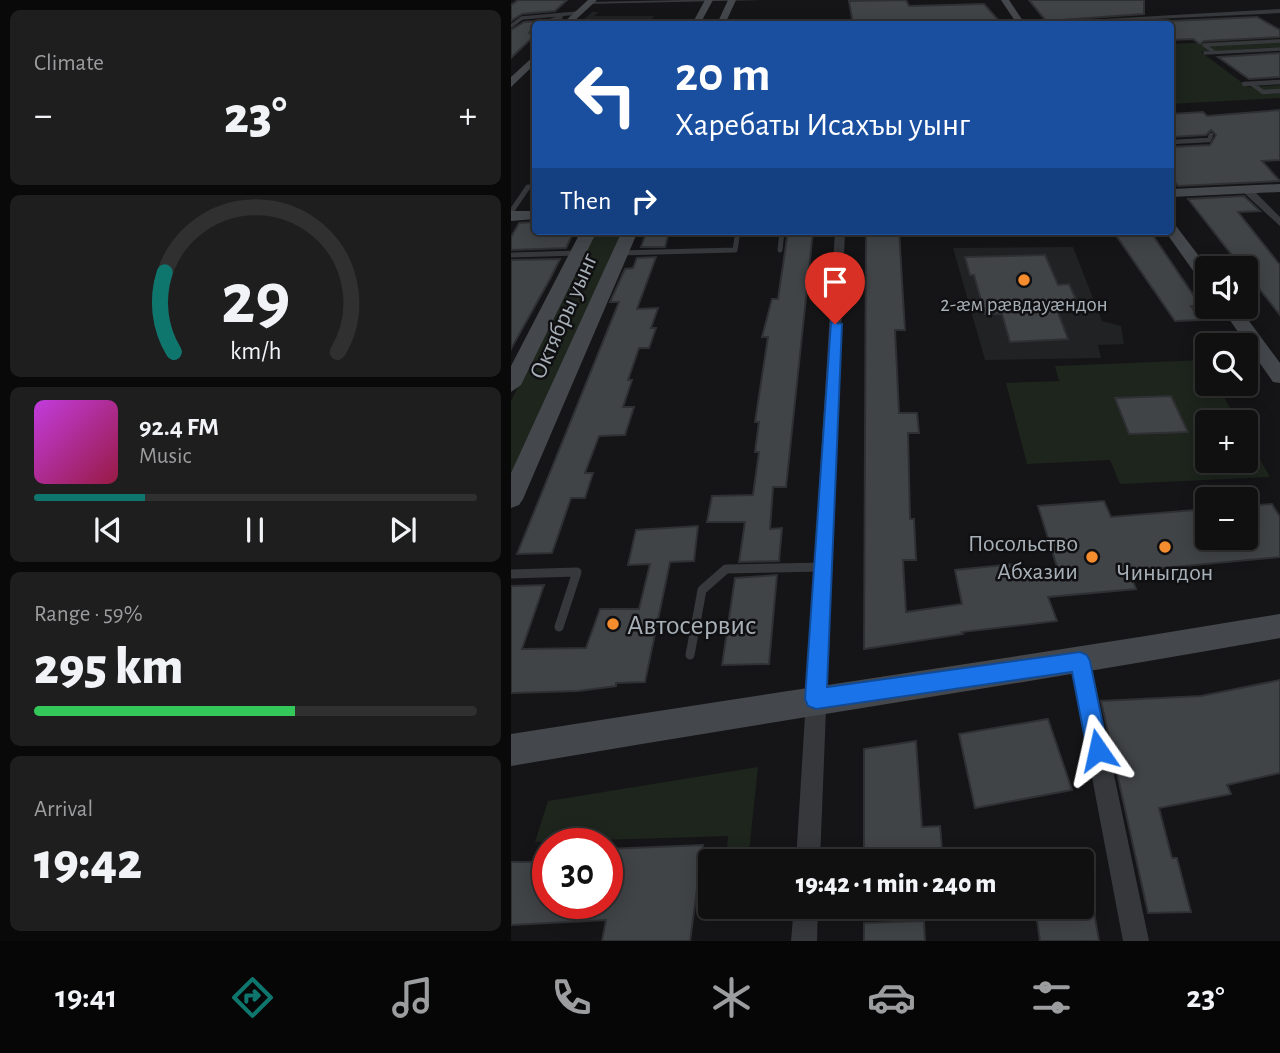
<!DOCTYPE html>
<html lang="en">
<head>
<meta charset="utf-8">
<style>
	body { margin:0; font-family:"Alegreya Sans",sans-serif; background:#1e1e1f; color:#f1f3f6; height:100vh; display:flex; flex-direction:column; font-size:26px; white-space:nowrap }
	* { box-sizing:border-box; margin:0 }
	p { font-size:23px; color:#9c9d9f }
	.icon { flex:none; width:38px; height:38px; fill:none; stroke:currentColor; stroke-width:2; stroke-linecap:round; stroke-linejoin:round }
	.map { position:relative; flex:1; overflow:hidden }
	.sheet { display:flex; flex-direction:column; gap:10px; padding:10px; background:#090909; width:511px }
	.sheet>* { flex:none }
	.hud { position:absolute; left:21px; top:21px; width:642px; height:214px; border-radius:7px; box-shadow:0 4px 18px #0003,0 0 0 2px #303031; background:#1a4fa0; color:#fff; overflow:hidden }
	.tools { position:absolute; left:684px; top:256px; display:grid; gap:14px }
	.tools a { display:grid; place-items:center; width:63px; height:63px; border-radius:7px; background:#101011; box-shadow:0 4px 18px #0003,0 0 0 2px #303031; font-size:35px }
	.speed { position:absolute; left:21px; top:828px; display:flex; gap:14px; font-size:35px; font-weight:700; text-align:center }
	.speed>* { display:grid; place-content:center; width:91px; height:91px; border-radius:50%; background:#101011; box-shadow:0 4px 18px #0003,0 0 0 2px #303031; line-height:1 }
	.speed .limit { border:10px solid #d22; background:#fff; color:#111 }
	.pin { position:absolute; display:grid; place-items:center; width:60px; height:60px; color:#fff; margin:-72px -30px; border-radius:50% 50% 50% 0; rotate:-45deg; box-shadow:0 0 7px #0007 }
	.pin .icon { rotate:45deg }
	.me { position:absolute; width:77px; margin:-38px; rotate:349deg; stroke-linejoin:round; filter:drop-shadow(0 0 5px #0008) }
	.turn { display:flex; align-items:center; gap:24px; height:147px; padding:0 28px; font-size:32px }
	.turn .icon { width:91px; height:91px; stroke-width:2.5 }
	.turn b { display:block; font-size:49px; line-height:60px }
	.then { display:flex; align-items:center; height:66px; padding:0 28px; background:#0003; gap:14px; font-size:26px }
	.big { font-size:52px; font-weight:800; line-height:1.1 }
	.sheet .card { flex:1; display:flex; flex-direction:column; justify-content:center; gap:10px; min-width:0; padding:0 24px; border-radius:10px; background:#1e1e1f }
	.sheet .dial { align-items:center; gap:0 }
	.dial svg { height:182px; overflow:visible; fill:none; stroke:#303031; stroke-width:7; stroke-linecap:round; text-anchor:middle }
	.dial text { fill:#f1f3f6; stroke:none }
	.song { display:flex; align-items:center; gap:21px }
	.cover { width:84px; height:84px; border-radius:10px; background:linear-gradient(135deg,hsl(290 70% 55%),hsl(340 70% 35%)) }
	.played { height:7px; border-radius:4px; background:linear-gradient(90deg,#0f766e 25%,#303031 25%) }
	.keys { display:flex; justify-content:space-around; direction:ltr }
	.heat { display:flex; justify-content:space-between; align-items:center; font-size:38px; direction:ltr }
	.charge { height:10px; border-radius:5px; background:linear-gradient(90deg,#34c759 59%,#303031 0) }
	.trip { position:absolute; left:187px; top:849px; width:396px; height:70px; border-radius:7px; background:#101011; box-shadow:0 4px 18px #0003,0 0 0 2px #303031; font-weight:800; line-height:70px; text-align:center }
	.dock { display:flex; height:112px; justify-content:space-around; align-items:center; background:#060607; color:#9c9d9f }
	.dock .icon { width:49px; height:49px }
	.dock .current { color:#0f766e }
	.dock b { font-size:32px; color:#f1f3f6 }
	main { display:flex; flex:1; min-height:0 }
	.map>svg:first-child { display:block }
	.built { fill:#212224 }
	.green { fill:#1d251d }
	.building { fill:#414447; stroke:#2f3033; stroke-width:2 }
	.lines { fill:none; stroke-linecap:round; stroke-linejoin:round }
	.lane-far3 { stroke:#36383c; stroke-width:3.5 }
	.lane-far2 { stroke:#36383c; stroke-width:4.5 }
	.lane-far1 { stroke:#36383c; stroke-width:5 }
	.lane { stroke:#36383c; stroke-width:9 }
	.street { fill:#36383c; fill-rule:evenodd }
	.secondary { fill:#44484c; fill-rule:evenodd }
	.route { fill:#1a73e8; stroke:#114b97; stroke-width:2 }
	.poi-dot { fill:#f58d2f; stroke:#101012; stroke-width:2.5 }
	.labels { text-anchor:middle; stroke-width:5; stroke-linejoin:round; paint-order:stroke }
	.far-poi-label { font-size:21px; fill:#a7afb7; stroke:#101012 }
	.street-label { font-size:24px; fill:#a7afb7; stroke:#101012 }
	.poi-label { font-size:24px; fill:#a7afb7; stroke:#101012; text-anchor:end }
	.near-poi-label { font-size:28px; fill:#a7afb7; stroke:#101012; text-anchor:start }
</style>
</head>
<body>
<main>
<section class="sheet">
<div class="card"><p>Climate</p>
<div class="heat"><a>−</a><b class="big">23°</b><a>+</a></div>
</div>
<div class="card dial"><svg viewBox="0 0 100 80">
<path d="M14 69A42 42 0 1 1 86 69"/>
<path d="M14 69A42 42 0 0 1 10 34" stroke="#0f766e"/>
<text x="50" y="56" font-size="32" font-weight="700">29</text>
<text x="50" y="72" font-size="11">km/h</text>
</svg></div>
<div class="card">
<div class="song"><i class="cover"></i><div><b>92.4 FM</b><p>Music</p></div></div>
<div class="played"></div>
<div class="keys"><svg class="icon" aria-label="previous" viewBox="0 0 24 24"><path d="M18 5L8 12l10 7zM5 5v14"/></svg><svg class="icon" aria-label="pause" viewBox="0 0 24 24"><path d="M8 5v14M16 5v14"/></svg><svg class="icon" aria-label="next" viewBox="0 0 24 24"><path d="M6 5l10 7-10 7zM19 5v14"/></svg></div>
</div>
<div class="card"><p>Range · 59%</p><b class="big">295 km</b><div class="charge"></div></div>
<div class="card"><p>Arrival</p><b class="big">19:42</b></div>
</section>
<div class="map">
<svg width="769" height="941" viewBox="0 0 769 941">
	<rect width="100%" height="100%" fill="#151517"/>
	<path class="built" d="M81 12H88L83 16H143L139 23 145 24H68Z
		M562 247 591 321 610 326 613 344 587 345 590 358 474 360 442 248Z"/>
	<path class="green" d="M769 39V47L690 52 737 87 769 85V98L660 104V44Z
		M85 231H112L0 482V401Z
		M692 360 696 368V383H705L727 422H696V460H735V435L759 477 609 484 599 460 516 464 495 383 548 381 544 366Z
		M247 767 237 861H215L217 836 24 842 37 801Z"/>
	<path class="building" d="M7 0H56L44 11 11 14 0 21V5Z
		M395 0 398 6 473 4 490 23 455 24 453 21 342 24 338 1Z
		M518 0H633V14L535 21Z
		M746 17 769 30V37L693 41 689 44 682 39 660 40V21Z
		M26 21 18 33 23 36 0 58V30L13 22Z
		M769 53V77L738 79 707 57Z
		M769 110V160L751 161 769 181 667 186 660 177V147L699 145 705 135 700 130 695 135 660 137V114L692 112 696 116Z
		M733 196 749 211 727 212 769 265V315L735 272V268H731L677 199Z
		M24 222V231H63L55 248 0 250V237L8 223Z
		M136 231H158L154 247H130Z
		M277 231H302L275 487H262L259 529 271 528 268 561 228 562 234 522H196L201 496 242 495 248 452H244L248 422H244L257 337H251L261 299H267Z
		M355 231H388L394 330H384L388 413H406L408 433H397L399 519H403L405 560H392L395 612 451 604 444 570 503 564 506 575 547 570 527 506 593 501 600 517 696 509V537H735V506L761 504 769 517V557L618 571 625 589 537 597 546 621 451 632 452 634 353 649Z
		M602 231H639L689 305 680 306 689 320 664 321Z
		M534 255 547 285 558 284 569 309 546 310 557 339 499 342 491 314H474L463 275H459L454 257Z
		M145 257 126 309 147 308 140 328H145L138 348H128L117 380H121L112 407H123L114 435 88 436 74 473H82L74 498H60L41 553 6 554 108 302H99L114 269 122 268 126 258Z
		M49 259 39 279 0 349V260Z
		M660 396 677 432 618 434 604 398Z
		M187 526 183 561 159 562 134 682 105 683V686L67 691 0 693V586L33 585 11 649 75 648 89 609H128L139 564 117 565 125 530Z
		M266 575 258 664 211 665 224 578Z
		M769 680V773L716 785 720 794 648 808 661 858H666L680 912 637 913 590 701 690 696Z
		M537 719 561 790 464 808 448 734Z
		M405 741 411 827 429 826 431 849 396 851V861H353V749Z
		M192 845 179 941H91L95 920 0 925V862H37V903H96V849Z
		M524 906H582L588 941H529Z
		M413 921 414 941H353V923Z"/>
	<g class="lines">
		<path class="lane-far3" d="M29 24 50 17
			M0 26 11 18 67 13
			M703 52 693 45 769 41
			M694 53 769 49"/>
		<path class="lane-far2" d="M733 84 769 82
			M741 84 752 92 769 91
			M660 142 698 140 700 135"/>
		<path class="lane-far1" d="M0 212 17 187H24
			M269 250 271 231
			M109 253 224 250 227 231
			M0 255 67 253"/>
		<path class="lane" d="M0 574 66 572 48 627
			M179 655 191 590 215 569 312 567"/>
		<path class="street" d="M172 0H254L74 4 77 2Z
			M769 9V13L536 24 539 22Z
			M732 188H740L769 217V226L732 192Z
			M324 231H334L309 861H285Z
			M569 652 576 655 579 661 638 941H612L559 661 562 655Z
			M283 906H307L306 941H280Z"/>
		<path class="secondary" d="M77 0H86L60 24H51Z
			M194 0H202L189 24H181Z
			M217 0H225L214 24H206Z
			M490 0H498L514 24H506Z
			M24 55V64L0 87V77Z
			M769 184V192L660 197V189Z
			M0 211H24V219L0 221Z
			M660 224 665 226 697 268 696 283 690 282 654 231H660Z
			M70 231H86L10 385 0 392V366Z
			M111 231H127L12 499 8 505 0 508V473Z
			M709 306H727L769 363V383L762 382Z
			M769 614V638C513 684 256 722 0 766V734C256 693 513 657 769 614Z"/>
	</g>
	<path class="route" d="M320 322 331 324 316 687 569 652 576 655 579 661 597 750 594 758 587 761 579 758 576 750 561 672 305 709 297 706 294 699Z"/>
	<g class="poi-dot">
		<circle cx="513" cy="280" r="7"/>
		<circle cx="654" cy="547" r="7"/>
		<circle cx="581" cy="557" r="7"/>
		<circle cx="102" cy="624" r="7"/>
	</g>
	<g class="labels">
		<g class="far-poi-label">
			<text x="513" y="311">2-æм рӕвдауӕндон</text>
		</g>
		<g class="street-label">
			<text transform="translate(52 316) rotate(-66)" y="8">Октябры уынг</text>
		</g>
		<g class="poi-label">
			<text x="567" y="551">Посольство<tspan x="567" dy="28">Абхазии</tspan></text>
			<text x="654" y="580" text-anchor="middle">Чиныгдон</text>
		</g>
		<g class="near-poi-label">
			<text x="116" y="634">Автосервис</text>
		</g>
	</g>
</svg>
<div class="tools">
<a><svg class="icon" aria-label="sound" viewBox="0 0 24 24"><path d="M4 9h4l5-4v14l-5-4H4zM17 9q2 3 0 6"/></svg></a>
<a><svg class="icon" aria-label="search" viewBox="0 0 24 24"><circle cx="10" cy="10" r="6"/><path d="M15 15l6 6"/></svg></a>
<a>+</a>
<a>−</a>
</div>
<div class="speed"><div class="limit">30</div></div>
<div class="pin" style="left:324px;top:324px;background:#d93025"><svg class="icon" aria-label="arrive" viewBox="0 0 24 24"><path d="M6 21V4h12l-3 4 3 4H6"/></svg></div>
<svg class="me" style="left:587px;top:750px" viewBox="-20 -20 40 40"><path d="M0-17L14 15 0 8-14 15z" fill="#1a73e8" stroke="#fff" stroke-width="4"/></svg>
<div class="trip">19:42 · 1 min · 240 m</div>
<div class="hud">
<div class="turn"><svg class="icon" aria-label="left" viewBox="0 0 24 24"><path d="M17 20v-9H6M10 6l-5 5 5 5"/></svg><div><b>20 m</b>Харебаты Исахъы уынг</div></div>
<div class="then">Then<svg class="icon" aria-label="right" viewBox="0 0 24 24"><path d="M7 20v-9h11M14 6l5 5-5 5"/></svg></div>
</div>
</div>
</main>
<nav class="dock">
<b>19:41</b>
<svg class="icon current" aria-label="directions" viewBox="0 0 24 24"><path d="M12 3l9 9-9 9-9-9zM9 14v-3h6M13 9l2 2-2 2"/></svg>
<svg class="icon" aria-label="music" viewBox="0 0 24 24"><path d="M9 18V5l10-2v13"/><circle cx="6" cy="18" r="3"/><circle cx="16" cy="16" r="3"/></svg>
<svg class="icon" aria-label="phone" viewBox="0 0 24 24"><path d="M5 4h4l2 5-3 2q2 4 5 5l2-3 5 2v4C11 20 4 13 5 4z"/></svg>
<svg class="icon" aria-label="climate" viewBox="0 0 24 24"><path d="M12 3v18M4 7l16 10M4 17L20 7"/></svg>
<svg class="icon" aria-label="car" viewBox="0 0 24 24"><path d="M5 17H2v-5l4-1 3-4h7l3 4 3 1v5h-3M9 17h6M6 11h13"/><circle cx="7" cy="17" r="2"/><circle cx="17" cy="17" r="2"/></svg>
<svg class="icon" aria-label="filters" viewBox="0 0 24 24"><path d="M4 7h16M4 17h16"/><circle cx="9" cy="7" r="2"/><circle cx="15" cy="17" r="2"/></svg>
<b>23°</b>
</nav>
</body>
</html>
